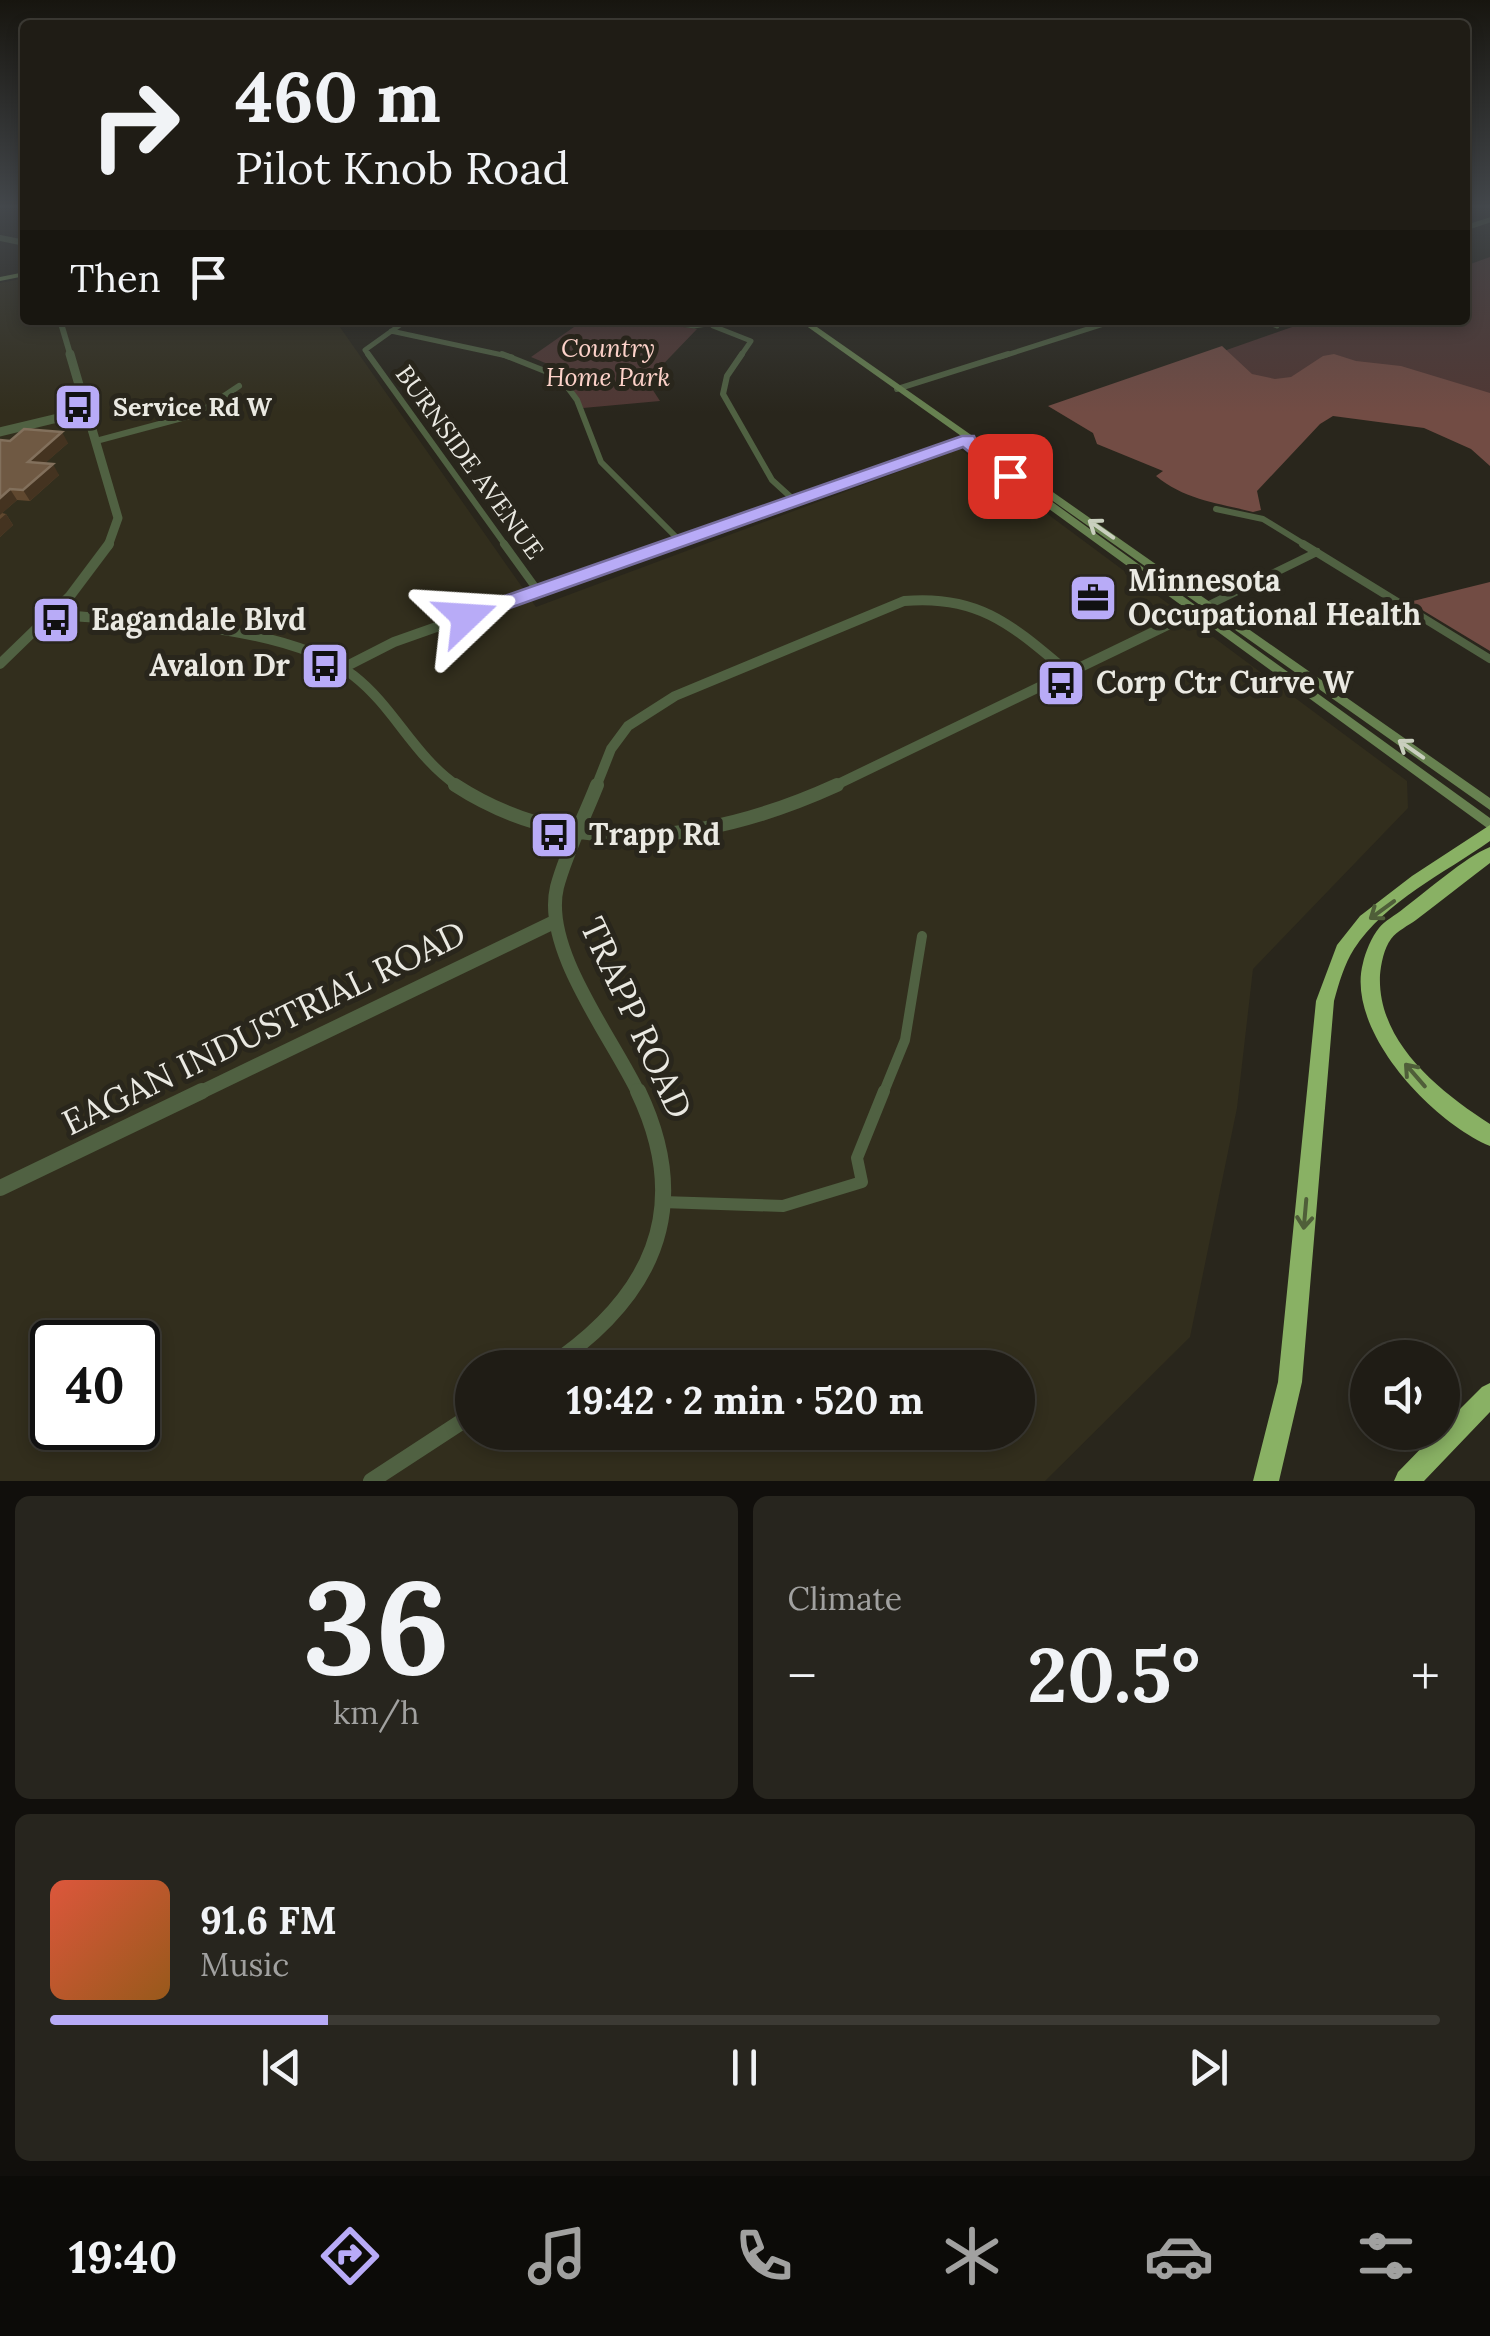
<!DOCTYPE html>
<html lang="en">
<head>
<meta charset="utf-8">
<style>
	body { margin:0; font-family:Lora,serif; background:#27251e; color:#f1f3f6; height:100vh; display:flex; flex-direction:column; font-size:38px; white-space:nowrap }
	* { box-sizing:border-box; margin:0 }
	p { font-size:32px; color:#a1a1a0 }
	.icon { flex:none; width:55px; height:55px; fill:none; stroke:currentColor; stroke-width:2; stroke-linecap:round; stroke-linejoin:round }
	.map { position:relative; height:1481px; overflow:hidden }
	.side { display:flex; flex-direction:column; gap:15px; padding:15px; background:#110f0c; flex:1 }
	.side>* { flex:none }
	.guide { position:absolute; left:20px; top:20px; width:1450px; height:305px; border-radius:10px; box-shadow:0 5px 15px #0003,0 0 0 2px #3c3a34; background:#1f1c15; color:#f1f3f6; overflow:hidden }
	.fabs { position:absolute; left:1350px; top:1340px; display:grid; gap:20px }
	.fabs a { display:grid; place-items:center; width:110px; height:110px; border-radius:50%; background:#1f1c15; box-shadow:0 5px 15px #0003,0 0 0 2px #3c3a34; font-size:50px }
	.speed { position:absolute; left:30px; top:1320px; display:flex; gap:20px; font-size:50px; font-weight:700; text-align:center }
	.speed>* { display:grid; place-content:center; width:130px; height:130px; border-radius:50%; background:#1f1c15; box-shadow:0 5px 15px #0003,0 0 0 2px #3c3a34; line-height:1 }
	.speed .limit { border:5px solid #111; border-radius:15px; background:#fff; color:#111 }
	.pin { position:absolute; display:grid; place-items:center; width:85px; height:85px; color:#fff; margin:-42px; border-radius:20px; box-shadow:0 5px 15px #0006 }
	.me { position:absolute; width:110px; margin:-55px; rotate:70deg; stroke-linejoin:round; filter:drop-shadow(0 0 8px #0008) }
	.turn { display:flex; align-items:center; gap:35px; height:210px; padding:0 50px; font-size:45px }
	.turn .icon { width:130px; height:130px; stroke-width:2.5 }
	.turn b { display:block; font-size:70px; line-height:85px }
	.then { display:flex; align-items:center; height:95px; padding:0 50px; background:#0003; gap:20px; font-size:38px }
	.big { font-size:75px; font-weight:700; line-height:1.1 }
	.side .card { flex:1; display:flex; flex-direction:column; justify-content:center; gap:15px; min-width:0; padding:0 35px; border-radius:15px; background:#27251e }
	.side .dial { align-items:center; gap:0 }
	.dial b { font-size:130px; line-height:1 }
	.song { display:flex; align-items:center; gap:30px }
	.cover { width:120px; height:120px; border-radius:15px; background:linear-gradient(135deg,hsl(10 70% 55%),hsl(30 70% 35%)) }
	.played { height:10px; border-radius:5px; background:linear-gradient(90deg,#b8abf7 20%,#3c3a34 20%) }
	.keys { display:flex; justify-content:space-around; direction:ltr }
	.heat { display:flex; justify-content:space-between; align-items:center; font-size:55px; direction:ltr }
	.side .tiles { flex:1; display:grid; gap:15px; grid-template-columns:1fr 1fr }
	.card:last-child { grid-column:span 2 }
	.trip { position:absolute; left:455px; top:1350px; width:580px; height:100px; border-radius:50px; background:#1f1c15; box-shadow:0 5px 15px #0003,0 0 0 2px #3c3a34; font-weight:700; line-height:100px; text-align:center }
	.menu { display:flex; height:160px; justify-content:space-around; align-items:center; background:#0c0b08; color:#a1a1a0 }
	.menu .icon { width:70px; height:70px }
	.menu .current { color:#b8abf7 }
	.menu b { font-size:45px; color:#f1f3f6 }
	.map>svg:first-child { display:block }
	.built { fill:#322e1d; fill-rule:evenodd }
	.green { fill:#503733 }
	.forest { fill:#724c44 }
	.lines { fill:none; stroke-linecap:round; stroke-linejoin:round }
	.minor-far4 { stroke:#506142; stroke-width:5 }
	.minor-far3 { stroke:#506142; stroke-width:6 }
	.minor-far2 { stroke:#506142; stroke-width:8 }
	.minor-far1 { stroke:#506142; stroke-width:10 }
	.minor { stroke:#506142; stroke-width:12 }
	.tertiary-far4 { stroke:#506142; stroke-width:6 }
	.tertiary-far3 { stroke:#506142; stroke-width:9 }
	.tertiary-far2 { stroke:#506142; stroke-width:10 }
	.tertiary-far1 { stroke:#506142; stroke-width:14 }
	.tertiary { stroke:#506142; stroke-width:16 }
	.secondary { fill:#678150; fill-rule:evenodd }
	.motorway { fill:#89b164; fill-rule:evenodd }
	.wall { fill:#60482f }
	.shaded-wall { fill:#443320 }
	.building { fill:#6f5943; stroke:#82705c; stroke-width:2.5 }
	.oneway { stroke:#c9cfbe }
	.oneway2 { stroke:#4f5e39 }
	.route { fill:#b8abf7; stroke:#786fa1; stroke-width:2.5 }
	.labels { text-anchor:middle; stroke-width:10; stroke-linejoin:round; paint-order:stroke }
	.far-park-label { font-size:25px; font-style:italic; fill:#fdd2c9; stroke:#29261c }
	.far-poi-label { font-size:25px; font-weight:bold; fill:#eae9e2; stroke:#29261c; text-anchor:start }
	.far-street-label { font-size:25px; fill:#eae9e2; stroke:#29261c }
	.poi-label { font-size:30px; font-weight:bold; fill:#eae9e2; stroke:#29261c; text-anchor:start }
	.near-street-label { font-size:35px; fill:#eae9e2; stroke:#29261c }
</style>
</head>
<body>
<div class="map">
<svg width="1490" height="1481" viewBox="0 0 1490 1481">
	<rect width="100%" height="100%" fill="#29261c"/>
	<path class="built" d="M25 278V320H335L536 607 960 449 1407 781 1408 808 1253 969 1237 1108 1190 1337 1045 1481H0V283ZM52 1342H138V1428H52ZM472 1368H1018V1432H472Z"/>
	<path class="green" d="M1490 257V432L1275 405 1184 365 1312 320H1465V266Z
		M584 320H635L697 329 647 381 660 401 583 408 562 370 531 357Z"/>
	<path class="forest" d="M1222 346 1252 374 1275 379 1291 377 1323 356 1334 354 1356 361 1401 366 1490 393V466L1471 449 1424 428 1333 416 1320 424 1257 491 1261 510 1253 512C1218 503 1185 500 1156 476L1163 471 1097 444 1093 433 1048 406Z
		M1490 582V651L1409 602Z"/>
	<g class="lines">
		<path class="minor-far4" d="M1465 228 1490 220
			M656 320 694 326 732 320
			M1263 320 1277 326
			M713 326 751 341 740 357
			M391 331 512 357
			M370 357 365 350 407 320
			M1000 357 1116 320"/>
		<path class="minor-far3" d="M368 354 506 546
			M502 354 560 377 577 400 601 462 680 541
			M742 354 727 376 723 394 772 480 795 501
			M897 389 1008 354
			M96 441 197 414 239 386
			M1216 509 1263 519 1307 546"/>
		<path class="minor-far2" d="M504 544 538 591
			M1303 544 1490 659
			M1209 605 1317 552"/>
		<path class="minor-far1" d="M883 1094 905 1040 922 936"/>
		<path class="minor" d="M662 1202 783 1206 862 1182 857 1158 884 1091"/>
		<path class="tertiary-far4" d="M0 238 25 243
			M60 320 71 357"/>
		<path class="tertiary-far3" d="M70 354 118 518 108 546
			M0 432 87 411
			M664 546 968 439"/>
		<path class="tertiary-far2" d="M48 614C134 622 285 622 354 676 395 708 414 757 459 787
			M0 664 70 596 109 544
			M343 668 394 642 671 544
			M596 787 611 749 628 726 675 696 904 601C980 594 1014 627 1069 673
			M832 787 1205 607"/>
		<path class="tertiary-far1" d="M455 785C575 863 714 841 837 785
			M597 785C584 818 566 853 557 887 542 949 612 1037 639 1094
			M197 1094 554 922"/>
		<path class="tertiary" d="M0 1188 202 1091
			M547 1368C651 1299 695 1210 638 1091
			M371 1481 472 1415"/>
		<path class="secondary" d="M25 272V276L0 281V277Z
			M798 320H807L1490 798V810L975 446 1490 818V830L968 450 964 438Z"/>
		<path class="motorway" d="M1490 825V841C1445 873 1385 901 1354 949 1344 965 1339 983 1334 1001L1302 1382 1279 1481H1253L1278 1382 1316 1001 1337 945 1360 916 1412 876Z
			M1490 847V863C1465 882 1441 901 1416 920 1409 925 1397 931 1391 939 1384 948 1381 964 1380 975 1377 1042 1439 1091 1490 1124V1146C1432 1122 1345 1030 1363 963 1365 953 1372 936 1379 928 1384 921 1396 915 1403 909 1426 892 1465 857 1490 847Z
			M1490 1383V1412L1424 1481H1394L1398 1472 1437 1432H1442V1427L1482 1387Z"/>
	</g>
	<path class="wall" d="M0 440 68 443 45 463 59 475 30 501 17 500 2 513 6 514 13 525 0 537Z"/>
	<path class="shaded-wall" d="M62 432 68 443 34 473 28 462Z
		M53 464 59 475 30 501 23 490Z
		M10 489 17 500 0 515V498Z
		M6 514 13 525 0 537V519Z"/>
	<path class="building" d="M24 429 62 432 28 462 53 464 23 490 10 489 0 498V440L10 441Z"/>
	<defs><path id="oneway-shaft" d="M-6 0H5M1.5-3L5.5 0L1.5 3" fill="none" stroke-width="1.6" stroke-linecap="round" stroke-linejoin="round" transform="scale(2.5)"/></defs>
	<g class="oneway">
		<use href="#oneway-shaft" transform="translate(1101 529) rotate(-145)"/>
		<use href="#oneway-shaft" transform="translate(1411 749) rotate(-145)"/>
	</g>
	<g class="oneway2">
		<use href="#oneway-shaft" transform="translate(1382 910) rotate(144)"/>
		<use href="#oneway-shaft" transform="translate(1415 1075) rotate(-131)"/>
		<use href="#oneway-shaft" transform="translate(1305 1214) rotate(95)"/>
	</g>
	<linearGradient id="sky" x2="0" y2="1"><stop stop-color="#17150f"/><stop offset="0.5" stop-color="#43474b"/><stop offset="1" stop-color="#43474b" stop-opacity="0"/></linearGradient>
	<rect width="1490" height="413" fill="url(#sky)"/>
	<path class="route" d="M962 436H974L978 445 1016 473V480H1003L963 447 473 621H459L456 617 459 612Z"/>
	<defs>
		<g id="bus-square" transform="scale(2.5)"><rect x="-9" y="-9" width="18" height="18" rx="4" fill="#b8abf7" stroke="#29261c"/><path d="M-5-6H5V4H4V6H2V4H-2V6H-4V4H-5ZM-3.5-4V0h7V-4ZM-3.5 1.2v1.5H-2V1.2ZM2 1.2v1.5H3.5V1.2Z" fill="#111"/></g>
		<g id="office-square" transform="scale(2.5)"><rect x="-9" y="-9" width="18" height="18" rx="4" fill="#b8abf7" stroke="#29261c"/><path d="M-6-3h4V-5.5h4V-3h4V5H-6ZM-1-4.5V-3h2v-1.5ZM-6 0V1H6V0Z" fill="#111"/></g>
	</defs>
	<g fill-rule="evenodd">
		<use href="#bus-square" x="78" y="407"/>
		<use href="#office-square" x="1093" y="598"/>
		<use href="#bus-square" x="56" y="620"/>
		<use href="#bus-square" x="325" y="666"/>
		<use href="#bus-square" x="1061" y="683"/>
		<use href="#bus-square" x="554" y="835"/>
	</g>
	<g class="labels">
		<g class="far-park-label">
			<text x="608" y="357">Country<tspan x="608" dy="29">Home Park</tspan></text>
		</g>
		<g class="far-poi-label">
			<text x="113" y="416">Service Rd W</text>
		</g>
		<g class="far-street-label">
			<text transform="translate(470 462) rotate(54)" y="9">BURNSIDE AVENUE</text>
		</g>
		<g class="poi-label">
			<text x="1128" y="591">Minnesota<tspan x="1128" dy="34">Occupational Health</tspan></text>
			<text x="91" y="630">Eagandale Blvd</text>
			<text x="290" y="676" text-anchor="end">Avalon Dr</text>
			<text x="1096" y="693">Corp Ctr Curve W</text>
			<text x="589" y="845">Trapp Rd</text>
		</g>
		<g class="near-street-label">
			<text transform="translate(636 1018) rotate(65)" y="12">TRAPP ROAD</text>
			<text transform="translate(264 1028) rotate(-26)" y="12">EAGAN INDUSTRIAL ROAD</text>
		</g>
	</g>
</svg>
<div class="fabs">
<a><svg class="icon" aria-label="sound" viewBox="0 0 24 24"><path d="M4 9h4l5-4v14l-5-4H4zM17 9q2 3 0 6"/></svg></a>
</div>
<div class="speed"><div class="limit">40</div></div>
<div class="pin" style="left:1010px;top:476px;background:#d93025"><svg class="icon" aria-label="arrive" viewBox="0 0 24 24"><path d="M6 21V4h12l-3 4 3 4H6"/></svg></div>
<svg class="me" style="left:466px;top:617px" viewBox="-20 -20 40 40"><path d="M0-17L14 15 0 8-14 15z" fill="#b8abf7" stroke="#fff" stroke-width="4"/></svg>
<div class="trip">19:42 · 2 min · 520 m</div>
<div class="guide">
<div class="turn"><svg class="icon" aria-label="right" viewBox="0 0 24 24"><path d="M7 20v-9h11M14 6l5 5-5 5"/></svg><div><b>460 m</b>Pilot Knob Road</div></div>
<div class="then">Then<svg class="icon" aria-label="arrive" viewBox="0 0 24 24"><path d="M6 21V4h12l-3 4 3 4H6"/></svg></div>
</div>
</div>
<section class="side">
<div class="tiles">
<div class="card dial"><b>36</b><p>km/h</p></div>
<div class="card"><p>Climate</p>
<div class="heat"><a>−</a><b class="big">20.5°</b><a>+</a></div>
</div>
<div class="card">
<div class="song"><i class="cover"></i><div><b>91.6 FM</b><p>Music</p></div></div>
<div class="played"></div>
<div class="keys"><svg class="icon" aria-label="previous" viewBox="0 0 24 24"><path d="M18 5L8 12l10 7zM5 5v14"/></svg><svg class="icon" aria-label="pause" viewBox="0 0 24 24"><path d="M8 5v14M16 5v14"/></svg><svg class="icon" aria-label="next" viewBox="0 0 24 24"><path d="M6 5l10 7-10 7zM19 5v14"/></svg></div>
</div>
</div>
</section>
<nav class="menu">
<b>19:40</b>
<svg class="icon current" aria-label="directions" viewBox="0 0 24 24"><path d="M12 3l9 9-9 9-9-9zM9 14v-3h6M13 9l2 2-2 2"/></svg>
<svg class="icon" aria-label="music" viewBox="0 0 24 24"><path d="M9 18V5l10-2v13"/><circle cx="6" cy="18" r="3"/><circle cx="16" cy="16" r="3"/></svg>
<svg class="icon" aria-label="phone" viewBox="0 0 24 24"><path d="M5 4h4l2 5-3 2q2 4 5 5l2-3 5 2v4C11 20 4 13 5 4z"/></svg>
<svg class="icon" aria-label="climate" viewBox="0 0 24 24"><path d="M12 3v18M4 7l16 10M4 17L20 7"/></svg>
<svg class="icon" aria-label="car" viewBox="0 0 24 24"><path d="M5 17H2v-5l4-1 3-4h7l3 4 3 1v5h-3M9 17h6M6 11h13"/><circle cx="7" cy="17" r="2"/><circle cx="17" cy="17" r="2"/></svg>
<svg class="icon" aria-label="filters" viewBox="0 0 24 24"><path d="M4 7h16M4 17h16"/><circle cx="9" cy="7" r="2"/><circle cx="15" cy="17" r="2"/></svg>
</nav>
</body>
</html>
